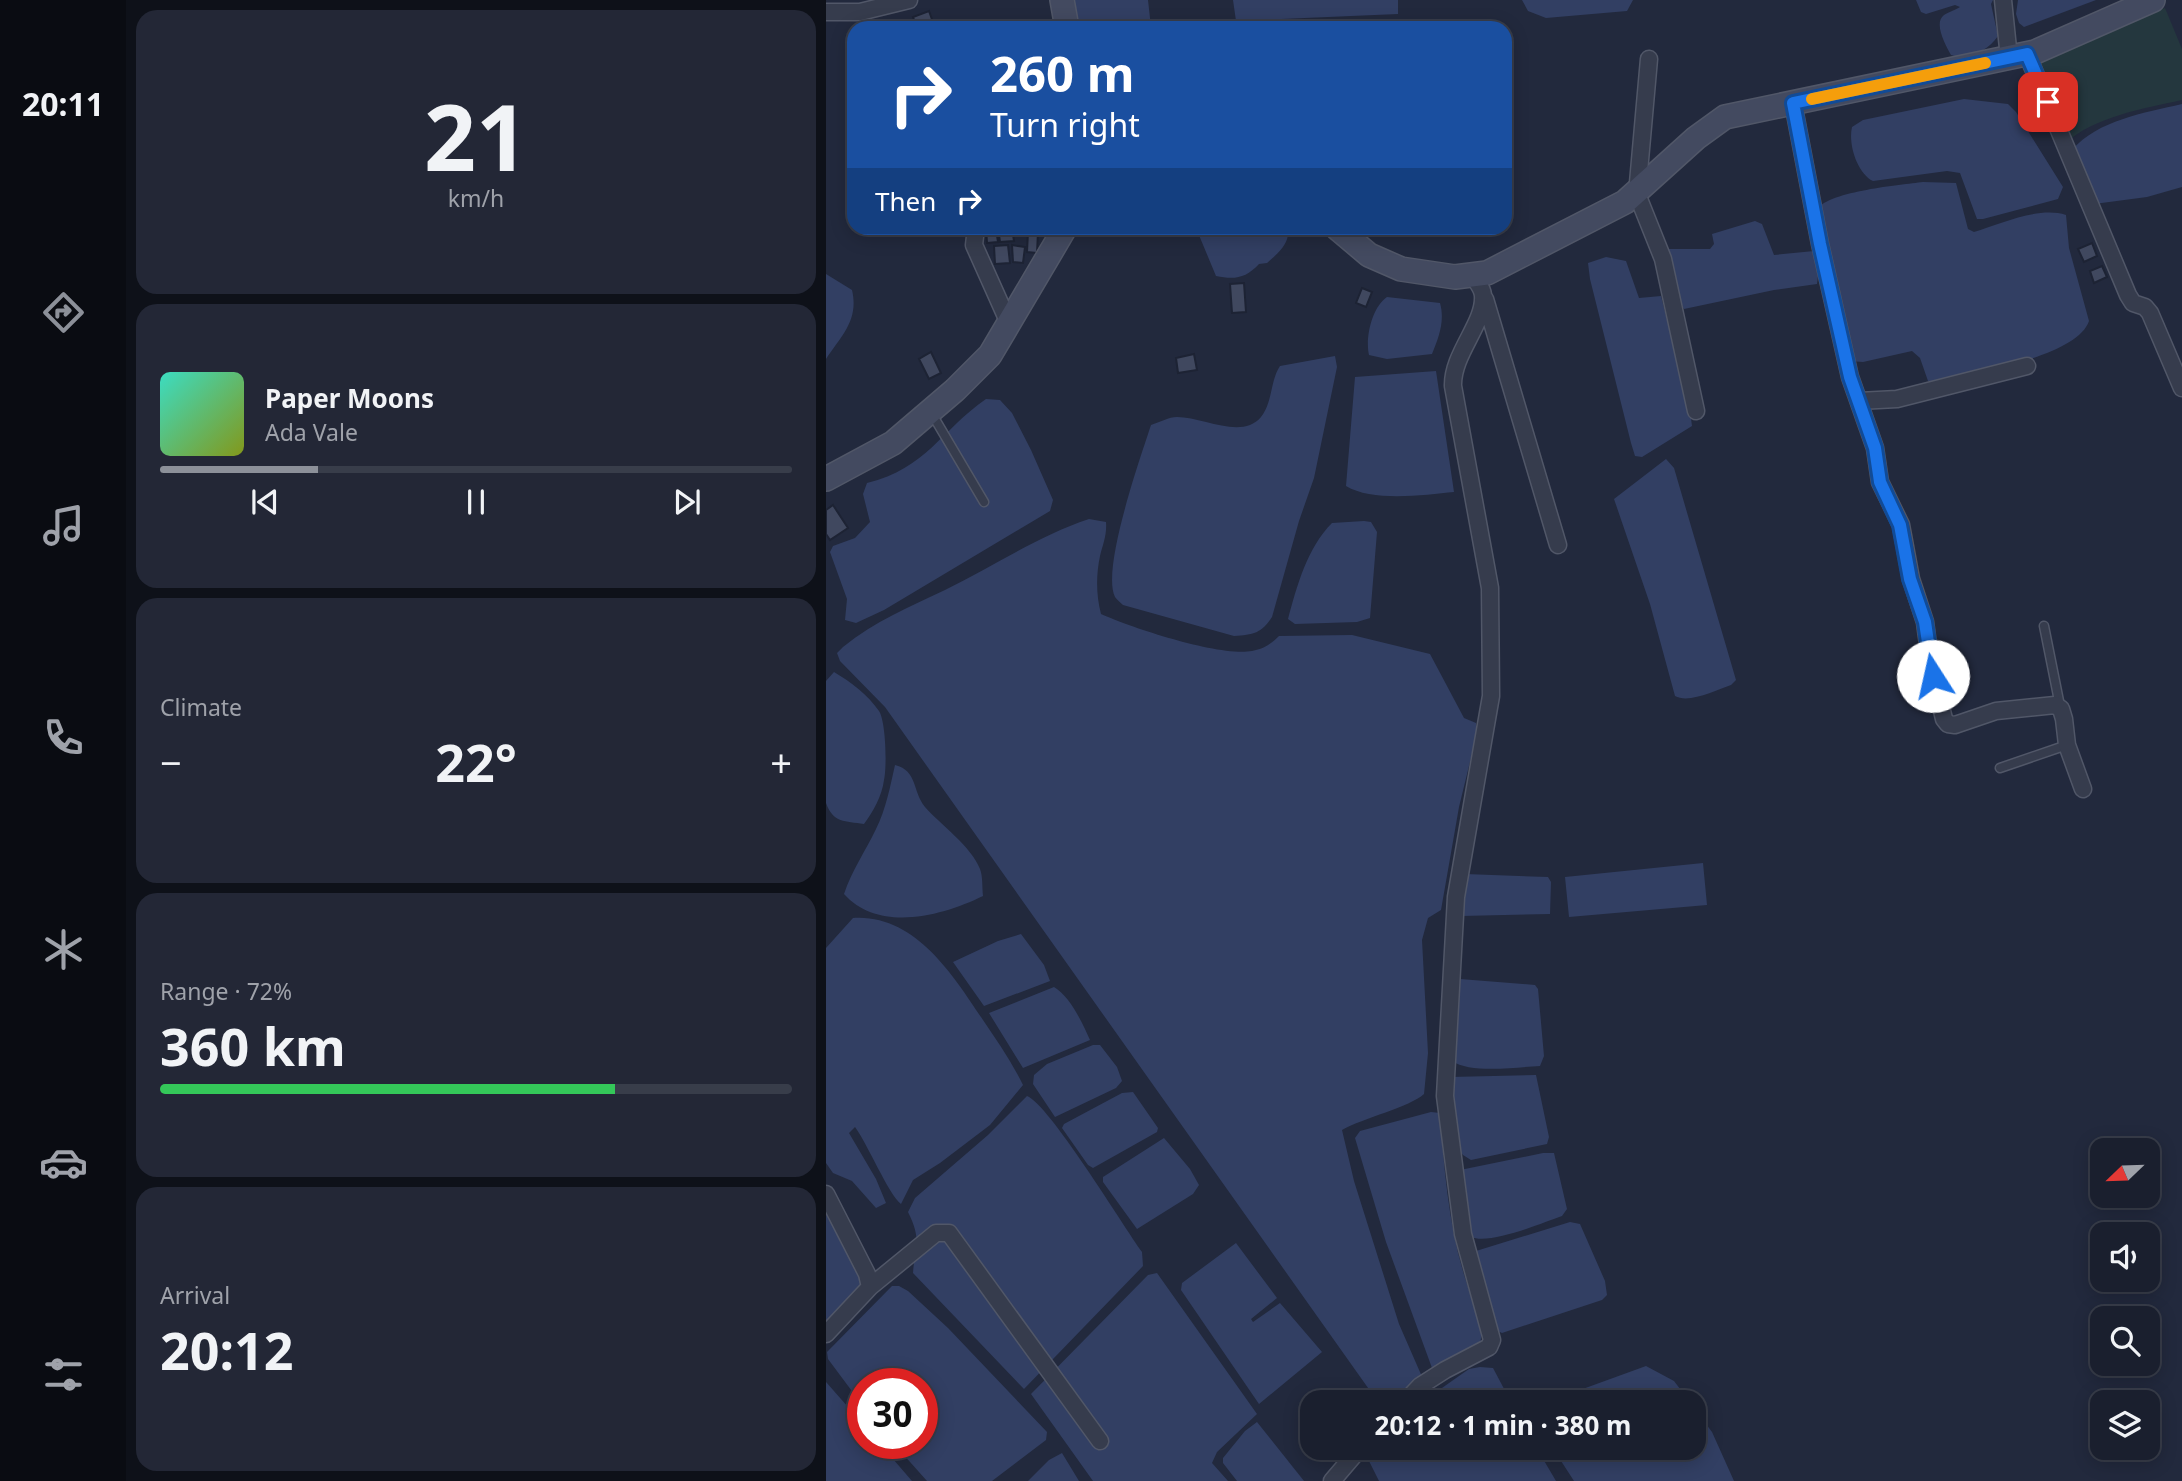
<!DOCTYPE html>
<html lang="en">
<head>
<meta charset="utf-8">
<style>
	body { margin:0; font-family:"Noto Sans",sans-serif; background:#232736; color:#f1f3f6; height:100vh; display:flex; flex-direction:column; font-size:26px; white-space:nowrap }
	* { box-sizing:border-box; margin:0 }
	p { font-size:23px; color:#9fa2aa }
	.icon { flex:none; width:38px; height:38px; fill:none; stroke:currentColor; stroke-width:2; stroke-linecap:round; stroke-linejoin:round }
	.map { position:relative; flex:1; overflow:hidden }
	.drawer { display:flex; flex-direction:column; gap:10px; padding:10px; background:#0e1119; width:700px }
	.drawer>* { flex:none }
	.hud { position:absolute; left:21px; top:21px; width:665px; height:214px; border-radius:21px; box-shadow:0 4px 18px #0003,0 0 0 2px #383d4a; background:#1a4fa0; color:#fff; overflow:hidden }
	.needle { width:46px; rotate:247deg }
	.buttons { position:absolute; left:1264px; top:1138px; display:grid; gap:14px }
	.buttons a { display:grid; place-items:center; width:70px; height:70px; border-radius:14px; background:#1a1f2e; box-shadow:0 4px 18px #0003,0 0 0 2px #383d4a; font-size:35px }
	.speed { position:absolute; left:21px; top:1368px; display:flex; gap:14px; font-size:35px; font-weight:700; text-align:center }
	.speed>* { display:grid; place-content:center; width:91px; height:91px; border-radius:50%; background:#1a1f2e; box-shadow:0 4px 18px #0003,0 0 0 2px #383d4a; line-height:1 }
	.speed .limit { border:10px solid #d22; background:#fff; color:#111 }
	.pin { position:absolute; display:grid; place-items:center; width:60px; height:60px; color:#fff; margin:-30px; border-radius:14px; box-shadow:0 4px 10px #0006 }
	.me { position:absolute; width:77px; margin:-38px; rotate:350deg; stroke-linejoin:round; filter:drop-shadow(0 0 5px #0008) }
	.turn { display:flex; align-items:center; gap:24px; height:147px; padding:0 28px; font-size:32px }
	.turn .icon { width:91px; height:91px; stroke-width:2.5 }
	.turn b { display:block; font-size:49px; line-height:60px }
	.then { display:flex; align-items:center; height:66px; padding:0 28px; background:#0003; gap:14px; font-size:26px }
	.big { font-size:52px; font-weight:700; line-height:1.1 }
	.drawer .tile { flex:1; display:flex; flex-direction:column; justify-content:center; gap:10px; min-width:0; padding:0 24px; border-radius:21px; background:#232736 }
	.drawer .dial { align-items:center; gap:0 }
	.dial b { font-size:91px; line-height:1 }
	.song { display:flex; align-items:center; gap:21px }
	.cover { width:84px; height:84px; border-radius:10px; background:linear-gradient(135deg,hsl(170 70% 55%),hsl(70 70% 35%)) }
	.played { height:7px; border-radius:4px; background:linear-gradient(90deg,#8c9099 25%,#383d4a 25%) }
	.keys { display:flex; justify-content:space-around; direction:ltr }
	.heat { display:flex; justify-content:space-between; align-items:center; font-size:38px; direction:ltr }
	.charge { height:10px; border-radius:5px; background:linear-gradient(90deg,#34c759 72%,#383d4a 0) }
	.trip { position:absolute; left:474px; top:1390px; width:406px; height:70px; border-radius:21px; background:#1a1f2e; box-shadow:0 4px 18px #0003,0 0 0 2px #383d4a; font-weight:700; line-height:70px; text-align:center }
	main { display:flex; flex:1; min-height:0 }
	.tabs { display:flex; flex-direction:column; width:126px; justify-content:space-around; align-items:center; background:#0a0c12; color:#9fa2aa }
	.tabs .icon { width:49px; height:49px }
	.tabs .current { color:#8c9099 }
	.tabs b { font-size:32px; color:#f1f3f6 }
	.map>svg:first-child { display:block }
	.green { fill:#24373e }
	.water { fill:#323f63 }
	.building { fill:#40485f; stroke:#1d2334; stroke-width:2 }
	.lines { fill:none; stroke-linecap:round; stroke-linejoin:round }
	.service-casing { stroke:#515768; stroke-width:11 }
	.minor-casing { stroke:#515768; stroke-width:19 }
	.secondary-casing { stroke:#515768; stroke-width:26 }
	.service { stroke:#363c4d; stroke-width:8 }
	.minor { stroke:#363c4d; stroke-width:16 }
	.secondary { stroke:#434a60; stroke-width:23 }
	.route-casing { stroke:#114b97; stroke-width:18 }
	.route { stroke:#1a73e8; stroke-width:12 }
	.slow { stroke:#f59e0b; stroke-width:12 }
</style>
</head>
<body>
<main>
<nav class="tabs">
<b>20:11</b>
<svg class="icon current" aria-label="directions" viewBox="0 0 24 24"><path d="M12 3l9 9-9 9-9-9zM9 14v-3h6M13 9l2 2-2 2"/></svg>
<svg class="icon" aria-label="music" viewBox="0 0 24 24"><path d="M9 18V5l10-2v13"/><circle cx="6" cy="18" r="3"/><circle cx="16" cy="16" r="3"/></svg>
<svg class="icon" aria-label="phone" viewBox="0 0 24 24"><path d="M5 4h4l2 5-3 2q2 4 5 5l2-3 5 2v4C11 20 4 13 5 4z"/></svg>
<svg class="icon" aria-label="climate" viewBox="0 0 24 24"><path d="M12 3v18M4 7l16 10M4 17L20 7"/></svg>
<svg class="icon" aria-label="car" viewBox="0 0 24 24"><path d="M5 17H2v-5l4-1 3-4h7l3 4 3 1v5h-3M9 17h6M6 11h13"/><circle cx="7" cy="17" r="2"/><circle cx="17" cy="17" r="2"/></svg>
<svg class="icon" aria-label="filters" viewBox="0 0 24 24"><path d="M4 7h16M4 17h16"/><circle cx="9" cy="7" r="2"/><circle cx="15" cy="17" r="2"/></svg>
</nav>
<section class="drawer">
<div class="tile dial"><b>21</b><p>km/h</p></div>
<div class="tile">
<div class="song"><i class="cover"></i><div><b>Paper Moons</b><p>Ada Vale</p></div></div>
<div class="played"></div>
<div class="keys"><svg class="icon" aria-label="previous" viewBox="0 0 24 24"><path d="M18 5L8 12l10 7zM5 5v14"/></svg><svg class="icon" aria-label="pause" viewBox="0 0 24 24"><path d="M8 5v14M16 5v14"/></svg><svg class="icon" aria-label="next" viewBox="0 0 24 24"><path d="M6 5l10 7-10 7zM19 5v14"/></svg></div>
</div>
<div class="tile"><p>Climate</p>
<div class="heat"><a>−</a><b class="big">22°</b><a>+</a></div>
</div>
<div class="tile"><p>Range · 72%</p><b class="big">360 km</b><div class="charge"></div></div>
<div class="tile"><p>Arrival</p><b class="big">20:12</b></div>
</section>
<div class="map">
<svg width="1356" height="1481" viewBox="0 0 1356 1481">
	<rect width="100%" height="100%" fill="#22293d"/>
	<path class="green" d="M1339 8 1356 49V100C1316 109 1270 116 1238 144L1209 59Z"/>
	<path class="water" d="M248 0H322L325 27 327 28H249Z
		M407 0H572V14L410 21Z
		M696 0H807L801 11 720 18 702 11Z
		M1090 0H1167L1165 4 1172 36C1162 51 1142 61 1125 55 1120 46 1107 23 1118 15 1122 12 1130 10 1134 7L1129 5 1100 14 1095 12Z
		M1192 0H1270L1198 27 1193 23 1190 14Z
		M1138 99 1182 104 1190 112 1237 187 1232 199 1157 219H1151L1134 173 1121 171 1047 181C1031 173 1022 144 1026 127L1037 120Z
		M1356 104V187L1321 197 1268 204 1246 150C1272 120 1318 113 1356 104Z
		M1097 182 1130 183 1142 229 1148 232C1174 224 1213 206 1240 215L1243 248 1263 321C1251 357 1147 373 1112 381H1102L1094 358 1086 351 1037 362 1023 361 991 209C1005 191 1074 185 1097 182Z
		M929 221 936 224 948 255 988 251 992 276 991 284 948 290 858 309C855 306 844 259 841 249H884L888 244 886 234Z
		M370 228H462C464 244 452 253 441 263L433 264C420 278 409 280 390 276Z
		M780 257 800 261 813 298 835 296 864 411 866 426 816 457 809 456 805 443 764 279 762 263Z
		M0 274 26 290C33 320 16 335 0 359Z
		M561 297 614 303C619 321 613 337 606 354L561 359 543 355C539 338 546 307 561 297Z
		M509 356 511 367 488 478 473 521 446 617C436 633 427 635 408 636L297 605C294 602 291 600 289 597 275 569 315 456 325 425 334 422 343 417 351 417 377 417 416 440 435 417 447 402 444 381 454 366Z
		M610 371 628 492C598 495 546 502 520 486L529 377Z
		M160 399 174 400 186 413 205 450 227 500 224 511 58 610 30 623 19 620 21 599 4 552 7 546 29 538 44 522 37 494 41 483C101 468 114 431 160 399Z
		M840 459 848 468 910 680 905 685C890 690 863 704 849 696L824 604 788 499Z
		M263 519 280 522C281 535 277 544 274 556 270 575 270 595 275 614 306 628 394 657 426 651 438 649 445 644 453 636L526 635 604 654 638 718 650 723 651 733 633 807 615 910 602 918 596 940 602 1053 598 1094C584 1107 537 1118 516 1130L528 1181 573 1324 597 1379 570 1402H552L59 707 14 661 11 653 17 647C49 621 83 607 119 590 168 566 212 536 263 519Z
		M538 521 545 522 551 532 544 618 531 622 469 624 462 619C471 586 481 548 506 523Z
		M8 672C25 682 42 695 53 711 60 722 61 767 58 780 56 796 47 812 38 824 19 821 7 823 0 803V681Z
		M69 765C92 771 86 791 99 807 115 825 145 846 154 869 157 877 156 887 157 896 116 916 53 933 18 894 26 870 39 852 50 829 60 809 64 787 69 765Z
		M877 863 881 905 743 917 739 877Z
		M639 874 722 877 725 882 724 914 635 916Z
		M27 918C89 914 127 975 157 1020 171 1041 186 1062 197 1085L164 1125 114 1163 87 1180 75 1204C63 1195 41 1143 29 1127L23 1133 50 1179 60 1203 50 1208 26 1181 7 1173 0 1163V948Z
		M195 934 218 965 224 981 158 1006 127 962 172 941Z
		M634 979 709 985 712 989 718 1056 714 1066C692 1067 644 1074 626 1061L629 983Z
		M228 987C244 996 257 1024 264 1040L197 1068 163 1013Z
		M267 1045H274L291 1067 296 1081 290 1088 229 1117 207 1084 208 1075 221 1064Z
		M710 1075 723 1137 721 1144 645 1160 637 1155 629 1144 624 1077Z
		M307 1092 332 1128 331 1132 267 1168 262 1165 236 1128 238 1124 296 1093Z
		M201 1096C222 1103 298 1227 316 1252L317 1266 198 1389 87 1273C89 1245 96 1240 82 1212L89 1198 162 1135Z
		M605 1112 614 1113C618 1170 623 1230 641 1284 647 1304 661 1326 653 1346L606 1368 560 1242 529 1138 534 1131Z
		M338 1138 364 1169 373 1185 367 1194 311 1229 277 1182V1177Z
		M717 1153H728L741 1209 736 1216C716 1223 664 1245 645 1237L634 1170Z
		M0 1211 37 1284 0 1326Z
		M744 1222 754 1224 779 1281 781 1295 776 1300 676 1333 666 1328 648 1259 650 1251Z
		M410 1243 451 1298 425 1319 427 1322 454 1303 496 1352 433 1404 355 1290 356 1283Z
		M331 1273 431 1414 391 1452 386 1463 402 1481H267L205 1394 322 1275Z
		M66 1286H73L82 1291 122 1328 221 1432 220 1440 166 1481H101L68 1444H96V1384H37V1406L2 1359 1 1352Z
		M820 1366 848 1381 864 1402H721Z
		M654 1367 667 1368 685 1402H596L643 1369Z
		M0 1382 37 1424V1444H54L86 1481H0Z
		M868 1408 886 1432 908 1481H748L726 1447H868Z
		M431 1422 478 1481H411L397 1463V1458L419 1431Z
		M547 1447H710L730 1481H553L542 1459Z
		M236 1453 253 1481H202L223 1460Z"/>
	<path class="building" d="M103 11 108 25 91 28 87 17Z
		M160 228H170L172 242 161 243Z
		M172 228H186L188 241 174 242Z
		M202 231 212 232 211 253 201 252Z
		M1266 243 1271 256 1258 262 1252 249Z
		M182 245 184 263 169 264 168 246Z
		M186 245 199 247 197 263 187 262Z
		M1276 266 1281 277 1268 283 1264 271Z
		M418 283 420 312 406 313 404 284Z
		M536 288 546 292 540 307 530 303Z
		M105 352 115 373 103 379 93 359Z
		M368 354 371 370 352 373 350 358Z
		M7 505 22 528 4 540 0 534V510Z"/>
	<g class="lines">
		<g class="service-casing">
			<path id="service" d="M106 414 158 502
				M1218 626 1234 706
				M1174 768 1241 745"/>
		</g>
		<g class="minor-casing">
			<path id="minor" d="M1177 0 1183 58
				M0 12H34L83 0
				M1201 54 1302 295 1307 303 1319 307 1324 313 1356 388
				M823 59 811 194 837 259 870 411
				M967 103 994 244 1024 377 1049 448 1054 482 1075 525 1085 579 1099 622 1104 660 1118 719 1122 724 1129 725 1170 711 1229 705 1235 709 1238 719 1241 745 1257 789
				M150 228 148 245 182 321
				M659 299 732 545
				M1033 401 1071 399 1201 366
				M0 1194 41 1274 44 1287 0 1334
				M44 1287 110 1233H123L274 1441
				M579 1402 594 1386 619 1370 663 1347 666 1340 637 1234 619 1096 630 897 665 696 664 588 627 386C626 354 659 323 657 296 657 289 651 282 647 276
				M506 1481 535 1447"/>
		</g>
		<g class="secondary-casing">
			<path id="secondary" d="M236 0 241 28
				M511 228 543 255 575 269 629 277 661 273 799 202 870 138 899 117 1209 52 1327 0
				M0 479 67 443 129 390 164 355 239 228"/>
		</g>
		<use href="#service" class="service"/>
		<use href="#minor" class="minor"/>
		<use href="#secondary" class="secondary"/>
	</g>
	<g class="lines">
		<g class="route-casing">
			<path id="route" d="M1107 676 1099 622 1084 579 1074 525 1054 482 1049 448 1024 377 994 244 967 103 1201 54 1222 102"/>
		</g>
		<use href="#route" class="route"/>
		<path class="slow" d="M986 99 1159 63"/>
	</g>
</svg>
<div class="buttons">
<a><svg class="needle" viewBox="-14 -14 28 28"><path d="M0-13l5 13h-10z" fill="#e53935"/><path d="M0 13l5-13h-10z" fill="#9fa2aa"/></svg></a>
<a><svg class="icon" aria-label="sound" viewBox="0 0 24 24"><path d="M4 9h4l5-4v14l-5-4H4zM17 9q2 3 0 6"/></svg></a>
<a><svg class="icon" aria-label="search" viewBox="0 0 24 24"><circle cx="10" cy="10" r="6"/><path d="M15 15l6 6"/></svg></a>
<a><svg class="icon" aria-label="layers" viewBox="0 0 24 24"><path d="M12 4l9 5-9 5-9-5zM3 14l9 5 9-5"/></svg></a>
</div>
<div class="speed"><div class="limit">30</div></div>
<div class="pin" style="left:1222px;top:102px;background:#d93025"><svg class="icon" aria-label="arrive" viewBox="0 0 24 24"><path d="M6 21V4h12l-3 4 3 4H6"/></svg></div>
<svg class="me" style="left:1107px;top:676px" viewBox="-20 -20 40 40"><circle r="19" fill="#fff"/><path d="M0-13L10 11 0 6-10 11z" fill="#1a73e8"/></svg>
<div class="trip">20:12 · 1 min · 380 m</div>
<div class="hud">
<div class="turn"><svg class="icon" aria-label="right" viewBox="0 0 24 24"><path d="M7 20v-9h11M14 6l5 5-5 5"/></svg><div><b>260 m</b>Turn right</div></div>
<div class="then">Then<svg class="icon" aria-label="right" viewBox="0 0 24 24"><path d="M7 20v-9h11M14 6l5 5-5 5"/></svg></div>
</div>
</div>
</main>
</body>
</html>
